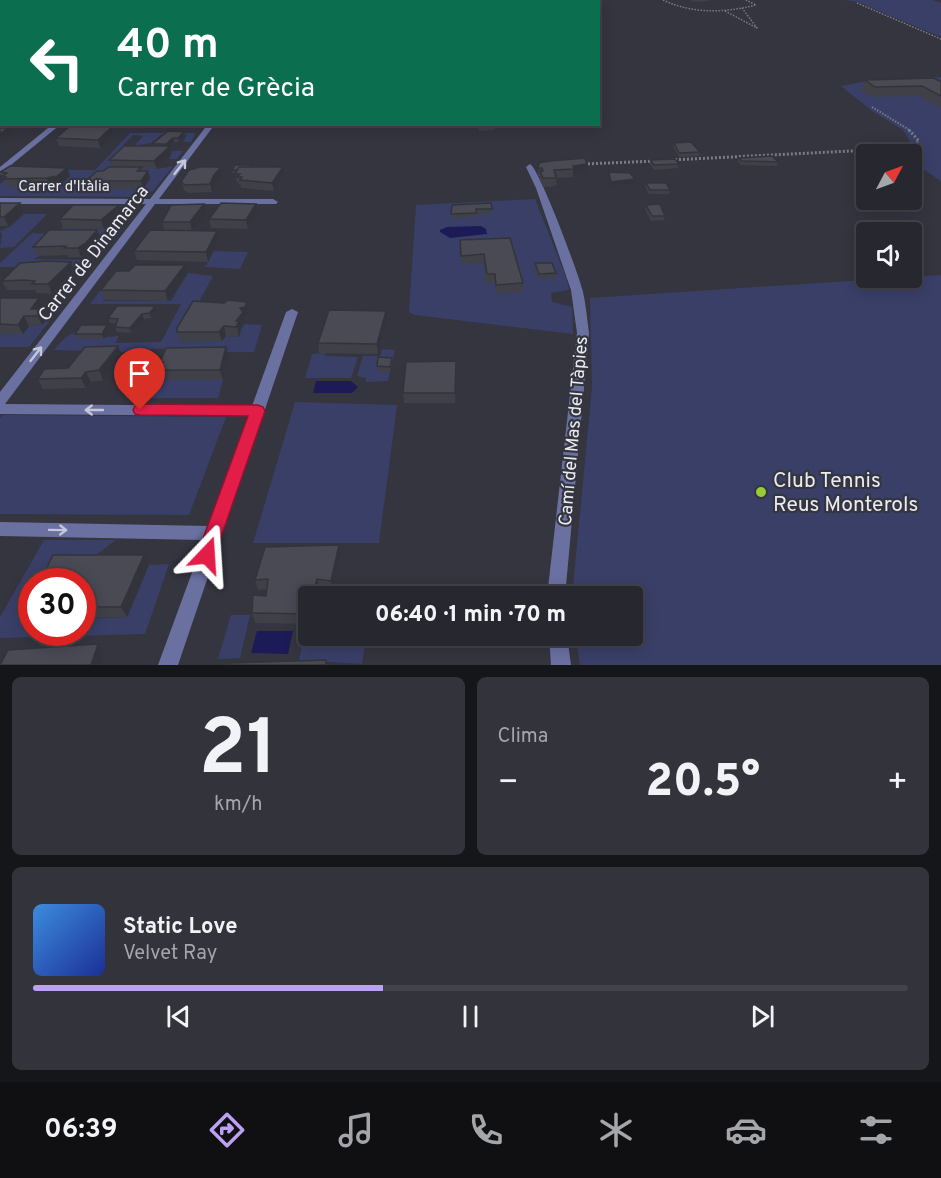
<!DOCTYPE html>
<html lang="es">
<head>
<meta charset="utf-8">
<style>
	body { margin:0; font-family:Overpass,sans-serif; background:#33343b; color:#f1f3f6; height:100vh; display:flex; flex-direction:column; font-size:22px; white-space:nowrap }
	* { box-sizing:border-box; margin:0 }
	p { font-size:20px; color:#a4a6aa }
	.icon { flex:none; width:33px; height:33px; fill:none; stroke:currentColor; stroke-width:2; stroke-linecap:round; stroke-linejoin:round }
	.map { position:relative; height:665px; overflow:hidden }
	.side { display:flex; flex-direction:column; gap:12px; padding:12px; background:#15161a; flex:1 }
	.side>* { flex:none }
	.banner { position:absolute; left:0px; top:0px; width:600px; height:126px; box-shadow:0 3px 15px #0003,0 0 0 2px #43444b; background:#0b6e4f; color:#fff; overflow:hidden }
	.needle { width:39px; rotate:49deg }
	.buttons { position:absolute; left:856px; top:144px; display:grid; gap:12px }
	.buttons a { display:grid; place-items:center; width:66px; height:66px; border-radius:6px; background:#27282f; box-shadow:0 3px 15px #0003,0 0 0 2px #43444b; font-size:30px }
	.speed { position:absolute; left:18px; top:568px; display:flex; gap:12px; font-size:30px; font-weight:700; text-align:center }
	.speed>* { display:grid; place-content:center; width:78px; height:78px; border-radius:50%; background:#27282f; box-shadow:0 3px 15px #0003,0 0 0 2px #43444b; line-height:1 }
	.speed .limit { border:9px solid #d22; background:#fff; color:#111 }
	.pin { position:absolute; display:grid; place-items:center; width:51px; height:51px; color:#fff; margin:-62px -26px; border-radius:50% 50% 50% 0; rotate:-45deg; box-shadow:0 0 6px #0007 }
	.pin .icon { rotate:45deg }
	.me { position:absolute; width:66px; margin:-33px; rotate:20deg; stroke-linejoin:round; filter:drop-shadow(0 0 4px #0008) }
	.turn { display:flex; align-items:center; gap:21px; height:126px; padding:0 18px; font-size:27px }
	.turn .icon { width:78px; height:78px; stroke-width:2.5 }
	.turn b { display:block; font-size:42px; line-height:51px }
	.big { font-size:45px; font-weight:800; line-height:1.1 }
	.side .tile { flex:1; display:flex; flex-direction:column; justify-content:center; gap:9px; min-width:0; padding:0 21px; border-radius:9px; background:#33343b }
	.side .dial { align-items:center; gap:0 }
	.dial b { font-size:78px; line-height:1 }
	.song { display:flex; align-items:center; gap:18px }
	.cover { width:72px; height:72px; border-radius:9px; background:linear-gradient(135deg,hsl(210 70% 55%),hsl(230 70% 35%)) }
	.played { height:6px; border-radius:3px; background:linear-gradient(90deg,#bca0f2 40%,#43444b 40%) }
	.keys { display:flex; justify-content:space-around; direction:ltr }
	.heat { display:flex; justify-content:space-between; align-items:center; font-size:33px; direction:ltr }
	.side .tiles { flex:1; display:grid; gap:12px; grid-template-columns:1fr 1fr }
	.tile:last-child { grid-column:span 2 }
	.trip { position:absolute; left:298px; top:586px; width:345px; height:60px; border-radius:6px; background:#27282f; box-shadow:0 3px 15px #0003,0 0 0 2px #43444b; font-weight:800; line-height:60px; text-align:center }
	.dock { display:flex; height:96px; justify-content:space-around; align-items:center; background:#101013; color:#a4a6aa }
	.dock .icon { width:42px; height:42px }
	.dock .on { color:#bca0f2 }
	.dock b { font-size:27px; color:#f1f3f6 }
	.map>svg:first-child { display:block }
	.green { fill:#3a3f68 }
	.water { fill:#1c1b58 }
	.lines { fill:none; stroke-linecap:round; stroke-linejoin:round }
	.path-far2 { stroke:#7a7b83; stroke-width:1.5; stroke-dasharray:1.5 1.5; stroke-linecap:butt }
	.path-far1 { stroke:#7a7b83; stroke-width:2; stroke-dasharray:1.5 1.5; stroke-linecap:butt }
	.path { stroke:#7a7b83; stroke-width:3; stroke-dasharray:2 2; stroke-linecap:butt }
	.street { fill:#6a71a1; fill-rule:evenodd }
	.wall { fill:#3f4048 }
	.shaded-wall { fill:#33343b }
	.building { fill:#494a54; stroke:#33343b; stroke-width:1.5 }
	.oneway { stroke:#c4c6d9 }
	.route { fill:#e11d48; stroke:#92132f; stroke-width:1.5 }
	.poi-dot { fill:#98cb37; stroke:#34353f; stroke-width:2 }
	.labels { text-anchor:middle; stroke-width:4.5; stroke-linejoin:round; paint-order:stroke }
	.far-street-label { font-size:15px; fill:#eaebf1; stroke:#34353f }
	.street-label { font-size:18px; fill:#eaebf1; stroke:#34353f }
	.near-poi-label { font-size:21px; fill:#eaebf1; stroke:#34353f; text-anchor:start }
</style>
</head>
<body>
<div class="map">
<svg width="941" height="665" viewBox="0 0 941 665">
	<rect width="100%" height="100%" fill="#34353f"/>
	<path class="green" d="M845 0H932L941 3V37L858 2Z
		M941 77V181L912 162V154H901L895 150 910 142 903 130 872 111 841 86 862 82Z
		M130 133H196L191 142H183L187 135H161L151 143 134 146 143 136 133 135 123 145 138 151H183L177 159H169L172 153H127L157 169 173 166 153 191 141 197 0 196V184L16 170H95Z
		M535 199 566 277 569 290 551 293 552 302 572 307 573 334 415 315 409 312 416 205Z
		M24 214H47L14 247 0 248 2 235 0 231 11 226Z
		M63 228 122 229 117 237 81 238 33 259 83 260 78 267H0V263L32 233 50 234Z
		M214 251 248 252 240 269 205 267Z
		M114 272H139L119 280 103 301H171L188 273 213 276 198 304 185 305H197L226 336 238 337 244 324 262 325 254 352 178 353V348L129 350 125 352 54 350C73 328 77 328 104 339L106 337 119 336 115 343 161 342 181 304H90Z
		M941 275V665H580L576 636H633V597H572L592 388 590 298Z
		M52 318 29 347H0V334H23L29 326 42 325 47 319Z
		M382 349 395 350 388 381 366 382V378L357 376 363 356H380Z
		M325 353V356L358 357 351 378H305L312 354Z
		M148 361H168L164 380H223L218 398H125Z
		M295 402 397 405 379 543H253Z
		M3 415 226 417 189 515 0 514V418Z
		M44 540H116L97 554 91 566 51 582H32V633H82L83 619 127 617 149 565 169 564 145 634 0 638V617Z
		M231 615H250L240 658 218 659Z
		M306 624H309V636H366L362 664 299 660Z"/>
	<path class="water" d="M481 226 486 229 487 234 450 238 440 232V230L447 227Z
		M316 381H351L358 387 352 393H313Z
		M257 631H293L288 654 251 653Z"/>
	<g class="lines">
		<path class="path-far2" d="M663 0C693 14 724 13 756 5L746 0
			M857 3 941 39
			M725 11 757 28 742 8"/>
		<path class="path-far1" d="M872 107 911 131"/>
		<path class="path" d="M671 160 911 148 919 141 908 129
			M584 164 655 161"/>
		<path class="street" d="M0 92H2V96H0Z
			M53 124H61L0 174V167Z
			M208 124H215L159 199H273L278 202 276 204H155L5 404 252 406 286 312 292 309 298 312 178 665H158L204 540 0 536V522L209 526 249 416 0 414V392L146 204H0V198L150 199Z
			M530 164C540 170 579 275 583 292 586 305 587 319 589 333L565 597H547L577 333 571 290 536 188 526 167Z
			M549 636H567L571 665H551Z"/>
	</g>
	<path class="wall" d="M690 0H709V1L693 2Z
		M865 80 941 82V108L918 96 871 97 861 90Z
		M2 102V124H26L19 128 0 127V104Z
		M72 124H115L112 127 114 135 100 148 59 146 56 138 73 127Z
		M470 124H495V130L479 131 478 127 471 128Z
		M184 132 185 135 179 142H174L170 146 172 153 157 169 142 168 143 171 150 179 143 189H89L86 181 112 167 109 160 152 146V144Z
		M674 143 700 152 699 156 679 157 673 147Z
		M739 158 778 162 777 166 741 165 738 162Z
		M650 160 679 164 678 168 654 170 650 164Z
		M550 161 586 172 573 174V177L556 178V186L543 187 540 180V176H538L539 163Z
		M221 167 223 175 216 183 212 192 188 193 184 190 181 182Z
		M252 167H275L284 175 274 191 241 188V185H239L238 182H237L235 174H233L232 170Z
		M67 168 70 176 61 184 51 187H7L0 172Z
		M646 183 670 190 669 194H649L645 187Z
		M0 203H20L24 212 8 226H0Z
		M491 203 492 213 476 214V217L451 218V214Z
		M256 204 258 213 248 229 211 228 209 219Z
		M646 205 665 216 664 220 651 221 645 209Z
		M206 213 192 230 219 240 208 262 137 260 134 251 164 230 162 222Z
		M122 214 104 229 63 228 60 219Z
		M97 230 101 239 89 252 81 257H68L67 255 37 256 33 247Z
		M510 238 523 283V292L496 294 495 283 486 284 483 263 461 265 460 240Z
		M71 262 74 271 52 294 36 293 35 290H7L2 281Z
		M535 263 556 273V278L539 279 535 268Z
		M129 271 187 274 168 301 104 300 101 290Z
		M0 298 43 308 42 309 47 319 42 325 29 326 23 334H0Z
		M247 302 249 311 247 317H245L246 321 240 328 241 331 239 337 226 336 222 341 180 342 177 332 224 303Z
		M157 311 151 318 144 319 131 333 117 332 115 327 116 324 110 323 108 318Z
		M387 321 378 354 319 353 318 343Z
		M107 325 109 330 104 339H78L75 334Z
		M226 347 229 357 223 380H163L160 370 162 366 160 362Z
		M122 355 103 380 91 382 86 388 43 389 38 379 68 368Z
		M392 363 390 372 378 371 377 366Z
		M456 371 455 403H404L403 393Z
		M341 556 333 591 320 589 309 597V624L255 623 252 613 266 596 267 589 258 590 255 580Z
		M149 565 127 617 82 618V582Z
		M32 598V615L27 608Z"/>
	<path class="shaded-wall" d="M18 124H26L19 128Z
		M109 124H115L112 127 114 135 100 148 98 140 110 129Z
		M8 128 11 136 0 144V134Z
		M184 132 185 135 179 142 178 138Z
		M173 138 174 142 167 148 166 144Z
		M170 146 172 153 157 169 154 161Z
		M587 164 586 172 573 174V166Z
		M221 167 223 175 216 183 212 192 210 184 214 175Z
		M283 167 284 175 274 191 272 183Z
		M67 168 70 176 61 184 51 187 47 178Z
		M148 171 150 179 143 189 141 181Z
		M635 179 634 183 610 186 611 182Z
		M20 203 24 212 8 226 4 217Z
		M204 204 206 213 192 231 190 222Z
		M256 204 258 213 248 229 246 220Z
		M119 205 122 214 104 229 101 220Z
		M97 230 101 239 89 252 81 257 78 248Z
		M217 231 219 240 208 262 206 252Z
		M71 262 74 271 52 294 48 284Z
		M185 265 187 274 168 301 165 291Z
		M39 298 43 308 39 314 43 309 47 319 42 325 38 316 31 309Z
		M247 302 249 311 247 317H245L246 321 240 328 241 331 239 337 236 321 240 308Z
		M155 306 157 311 151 318 150 313Z
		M386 311 387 321 378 354 377 344Z
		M142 314 144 319 131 333 130 328Z
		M24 316 29 326 23 334 18 325Z
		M107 325 109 330 104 339 102 334Z
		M224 326 226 336 222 341 219 332Z
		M118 346 122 355 103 380 99 370Z
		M226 347 229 357 223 380 220 370Z
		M86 372 91 382 86 388 81 378Z
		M339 545 341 556 333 591 331 581Z
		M144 555 149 565 127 617 121 607Z
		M317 579 320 589 317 597 312 596Z
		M98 644 104 654 101 665H91Z"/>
	<path class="building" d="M934 78 941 82V96L922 86 875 87 865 80Z
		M2 111V120H0V112Z
		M478 124H495V126L479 127Z
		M69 127H112L98 140 56 138Z
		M0 128H8L0 134Z
		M168 131 184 132 178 138H173L166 144H152Z
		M691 142 700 152 679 153 674 143Z
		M124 146H170L154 161 109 160Z
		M772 156 778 162 742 161 739 158Z
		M585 158 587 164 573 166 574 169 554 170 556 178H543L540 171H543L542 168H538L539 163 550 161Z
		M675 159 679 164 654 165 650 160Z
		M235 165H251L250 167H239L237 170H232Z
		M263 165 275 166 274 167H262Z
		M10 166 67 168 57 176 47 178 4 179 6 177 3 176 7 173 0 172Z
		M109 167H142L137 171H148L141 181H86L97 171H103Z
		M200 167H221L214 175 210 184 185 185 181 182 189 170Z
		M239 167H283L272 183 240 180 242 177H237L240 174H235Z
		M609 172 630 173 635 179 611 182Z
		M646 183H666L670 190H650Z
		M0 203H20L4 217H0Z
		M221 203 256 204 246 220 209 219Z
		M491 203 492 209H476V213L451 214 452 205Z
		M204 204 190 222H162L171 205Z
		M660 204 665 216H652L646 205Z
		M73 205H119L101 220 60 219Z
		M49 230H97L86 243 78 248H64L66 246 33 247Z
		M150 230 217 231 206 252 134 251Z
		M510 238 523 283 496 285 495 274H487L484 254 461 256 460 240Z
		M47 261 71 262 48 284H32L35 281 25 280 2 281 20 263Z
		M535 263H552L556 273 539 274Z
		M135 265H185L165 291 101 290 116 271H129Z
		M0 298H39L31 309H43L38 316H24L18 325 0 324Z
		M228 300 247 302 245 307 240 308 243 312 236 321H239L236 327 224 326 219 332H177V328L193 301 224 303Z
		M117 306H155L150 313 142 314 130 328 115 327 118 319 108 318Z
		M329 310 386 311 377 344 318 343Z
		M81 325H107L102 334H75Z
		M118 346 99 370 86 372 81 378 38 379 44 369 68 368 85 347Z
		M226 347 220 370H160L163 362H160L166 348Z
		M378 357 392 358 390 367 377 366Z
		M456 361 455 393H403L406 362Z
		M339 545 331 581 317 579 312 596 323 597H309V614L252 613 253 595 266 596 268 579 255 580 265 547Z
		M53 555H144L121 607H82V582H40Z
		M32 598V608H27Z
		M98 644 91 665H0L8 650Z
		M326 660V665H229V663Z"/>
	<defs><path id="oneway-shaft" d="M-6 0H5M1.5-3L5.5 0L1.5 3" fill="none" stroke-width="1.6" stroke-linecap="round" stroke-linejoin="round" transform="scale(1.5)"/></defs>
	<g class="oneway">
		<use href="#oneway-shaft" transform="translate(180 167) rotate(-52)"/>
		<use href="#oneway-shaft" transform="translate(36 354) rotate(-52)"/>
		<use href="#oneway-shaft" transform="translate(94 410) rotate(-180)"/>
		<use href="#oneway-shaft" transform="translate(58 530) rotate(1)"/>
	</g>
	<path class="route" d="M140 404 258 405 263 407 265 411 213 560 207 563 200 560 197 555 248 416 140 415 135 414 133 410 135 406Z"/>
	<circle class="poi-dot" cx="761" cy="492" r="6"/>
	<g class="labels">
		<g class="far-street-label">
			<text x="64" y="191">Carrer d'Itàlia</text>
		</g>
		<g class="street-label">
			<text transform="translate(93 253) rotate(-52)" y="6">Carrer de Dinamarca</text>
			<text transform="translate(573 431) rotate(-85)" y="6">Camí del Mas del Tàpies</text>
		</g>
		<g class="near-poi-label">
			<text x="773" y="487">Club Tennis<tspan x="773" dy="24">Reus Monterols</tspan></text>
		</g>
	</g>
</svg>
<div class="buttons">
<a><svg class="needle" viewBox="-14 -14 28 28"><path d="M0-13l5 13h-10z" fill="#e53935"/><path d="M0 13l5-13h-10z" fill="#a4a6aa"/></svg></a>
<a><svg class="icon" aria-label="sound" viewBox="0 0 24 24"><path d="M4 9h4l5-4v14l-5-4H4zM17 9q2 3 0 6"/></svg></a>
</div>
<div class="speed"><div class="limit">30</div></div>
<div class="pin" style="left:140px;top:410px;background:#d93025"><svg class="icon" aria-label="arrive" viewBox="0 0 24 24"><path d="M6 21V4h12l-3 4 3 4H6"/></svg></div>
<svg class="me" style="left:207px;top:555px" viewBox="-20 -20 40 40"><path d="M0-17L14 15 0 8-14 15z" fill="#e11d48" stroke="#fff" stroke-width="4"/></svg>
<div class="trip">06:40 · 1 min · 70 m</div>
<div class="banner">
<div class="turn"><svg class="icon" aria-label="left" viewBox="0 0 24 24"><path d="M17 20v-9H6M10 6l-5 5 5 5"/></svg><div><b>40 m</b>Carrer de Grècia</div></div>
</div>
</div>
<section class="side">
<div class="tiles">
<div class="tile dial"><b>21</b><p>km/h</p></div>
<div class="tile"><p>Clima</p>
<div class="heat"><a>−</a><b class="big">20.5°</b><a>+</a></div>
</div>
<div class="tile">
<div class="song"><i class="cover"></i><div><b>Static Love</b><p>Velvet Ray</p></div></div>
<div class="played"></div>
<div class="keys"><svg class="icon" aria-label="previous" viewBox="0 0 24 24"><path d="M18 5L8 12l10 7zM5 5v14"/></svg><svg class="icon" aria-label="pause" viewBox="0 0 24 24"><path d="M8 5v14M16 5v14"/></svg><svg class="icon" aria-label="next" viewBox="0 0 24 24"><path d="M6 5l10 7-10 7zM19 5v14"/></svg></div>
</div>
</div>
</section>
<nav class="dock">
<b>06:39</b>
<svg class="icon on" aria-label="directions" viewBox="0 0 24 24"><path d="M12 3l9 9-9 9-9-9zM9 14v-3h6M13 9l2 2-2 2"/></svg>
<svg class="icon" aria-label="music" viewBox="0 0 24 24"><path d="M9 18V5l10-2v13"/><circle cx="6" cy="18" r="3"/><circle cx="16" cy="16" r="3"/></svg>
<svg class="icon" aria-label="phone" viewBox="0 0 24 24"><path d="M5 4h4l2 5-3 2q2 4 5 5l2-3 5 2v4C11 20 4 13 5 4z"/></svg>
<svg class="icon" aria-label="climate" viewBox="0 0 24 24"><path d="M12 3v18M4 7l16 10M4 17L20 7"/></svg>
<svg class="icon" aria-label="car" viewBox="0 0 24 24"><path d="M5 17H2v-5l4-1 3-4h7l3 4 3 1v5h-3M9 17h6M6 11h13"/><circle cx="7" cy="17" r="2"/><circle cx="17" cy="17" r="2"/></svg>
<svg class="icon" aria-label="filters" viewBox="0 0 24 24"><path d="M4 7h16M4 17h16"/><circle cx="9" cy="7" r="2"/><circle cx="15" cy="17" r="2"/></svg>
</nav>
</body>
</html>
